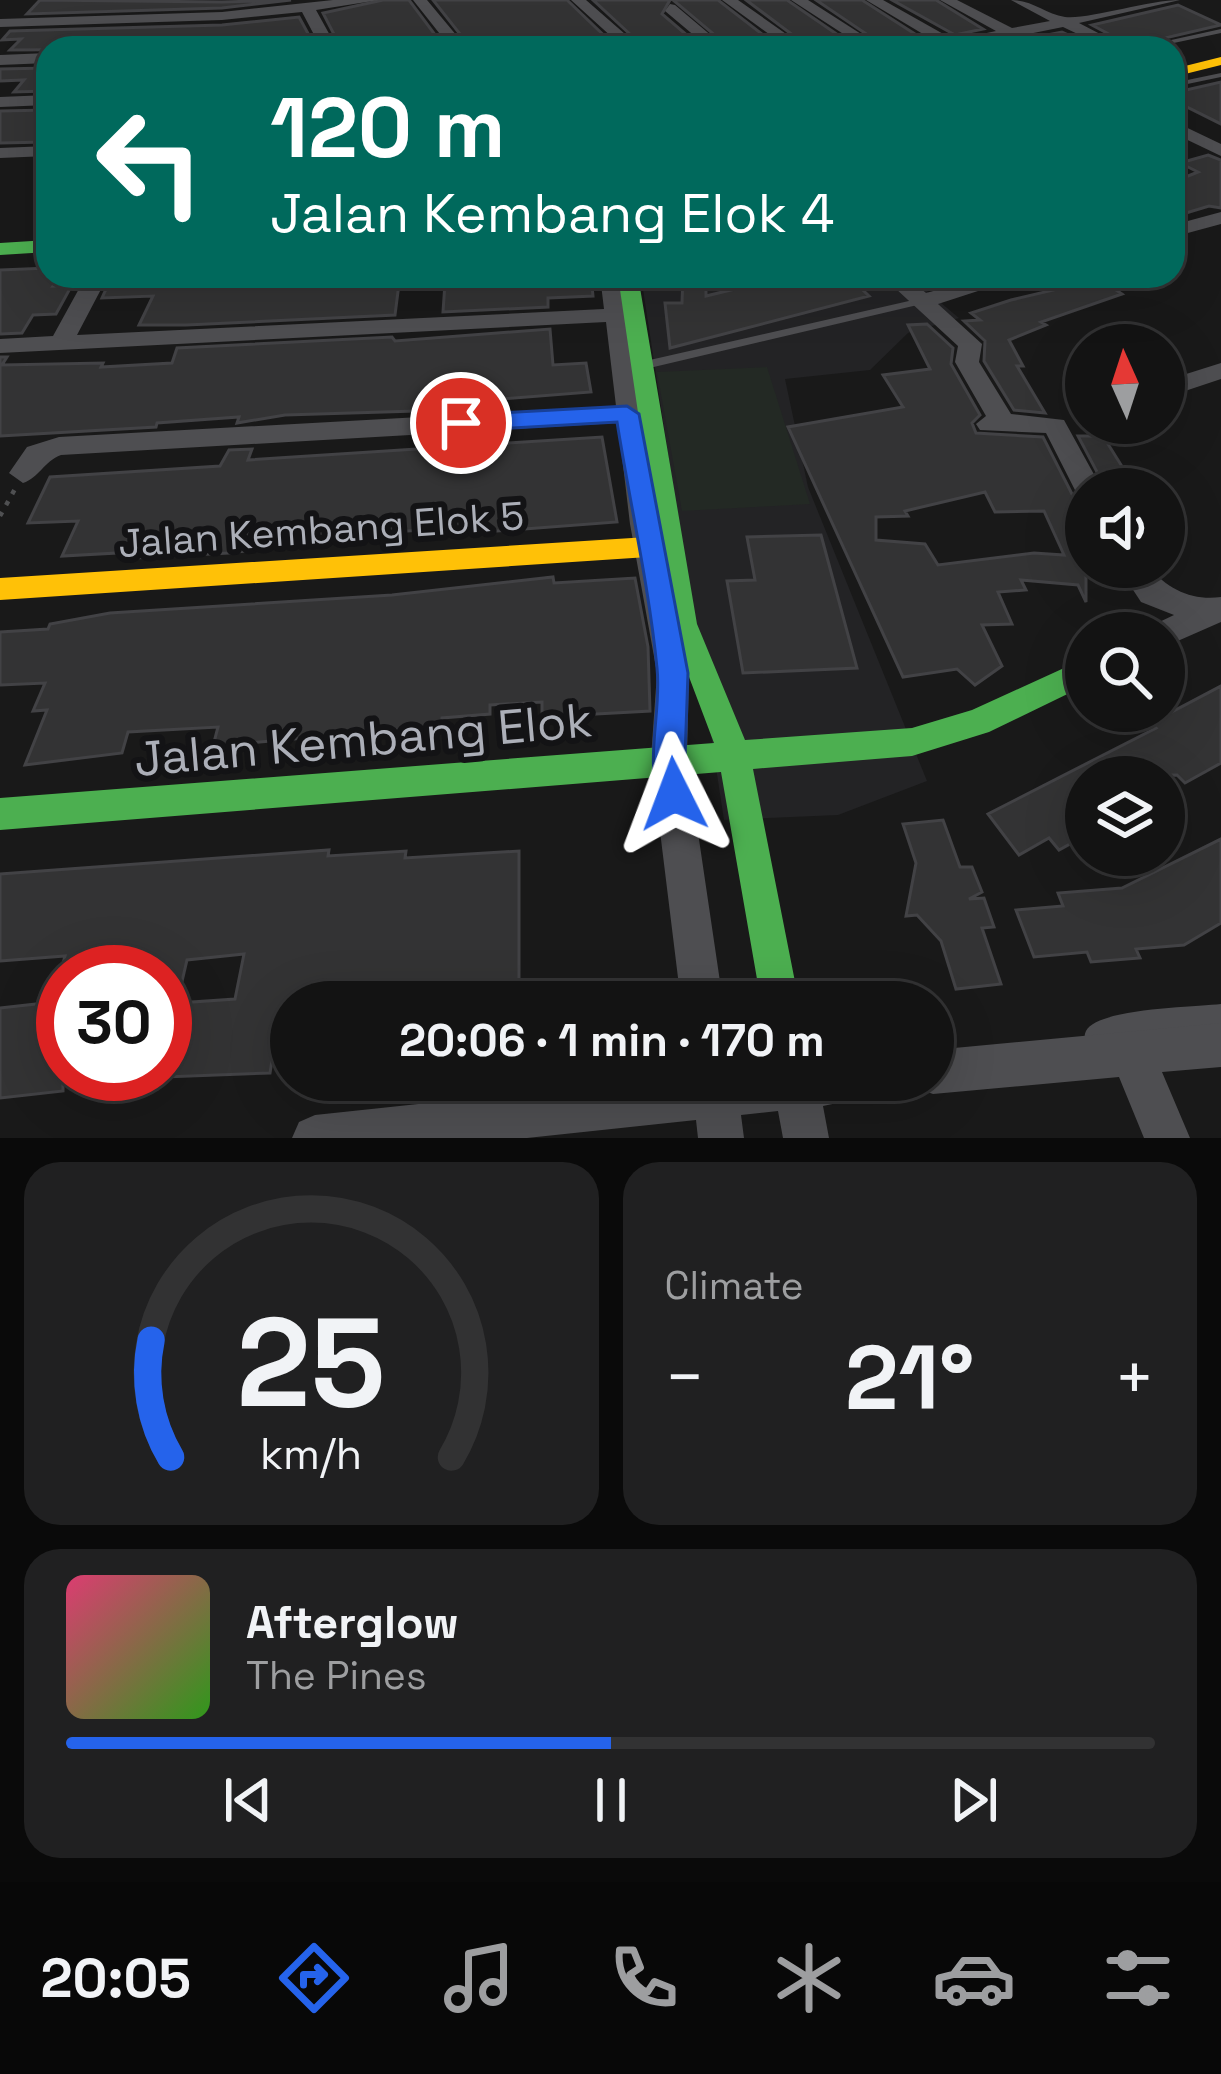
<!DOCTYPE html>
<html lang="en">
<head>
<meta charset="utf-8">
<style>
	body { margin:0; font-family:"Space Grotesk",sans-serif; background:#202021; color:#f1f3f6; height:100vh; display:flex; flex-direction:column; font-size:45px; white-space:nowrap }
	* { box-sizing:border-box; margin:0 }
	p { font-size:39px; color:#9d9ea0 }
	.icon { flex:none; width:66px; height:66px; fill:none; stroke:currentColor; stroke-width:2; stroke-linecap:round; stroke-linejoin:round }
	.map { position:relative; height:1138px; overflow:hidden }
	.drawer { display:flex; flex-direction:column; gap:24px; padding:24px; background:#0a0a0a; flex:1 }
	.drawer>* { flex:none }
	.banner { position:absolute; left:36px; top:36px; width:1149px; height:252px; border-radius:36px; box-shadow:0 12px 48px #0002,0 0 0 3px #323233; background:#00695c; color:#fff; overflow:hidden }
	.needle { width:78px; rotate:357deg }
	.controls { position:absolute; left:1065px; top:324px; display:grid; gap:24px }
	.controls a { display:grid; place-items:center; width:120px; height:120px; border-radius:50%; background:#131313; box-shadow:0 12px 48px #0002,0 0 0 3px #323233; font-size:60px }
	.speed { position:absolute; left:36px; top:945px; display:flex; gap:24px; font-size:60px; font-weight:700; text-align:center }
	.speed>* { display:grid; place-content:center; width:156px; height:156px; border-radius:50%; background:#131313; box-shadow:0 12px 48px #0002,0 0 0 3px #323233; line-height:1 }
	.speed .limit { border:18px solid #d22; background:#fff; color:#111 }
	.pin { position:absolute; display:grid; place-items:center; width:102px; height:102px; color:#fff; margin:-51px; border:6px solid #fff; border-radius:50%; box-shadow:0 3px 12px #0007 }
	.me { position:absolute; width:132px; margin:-66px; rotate:357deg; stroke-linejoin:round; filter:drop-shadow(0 0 9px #0008) }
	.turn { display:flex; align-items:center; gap:42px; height:252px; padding:0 36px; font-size:54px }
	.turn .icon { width:156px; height:156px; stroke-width:2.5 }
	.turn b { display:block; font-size:84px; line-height:102px }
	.big { font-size:90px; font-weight:700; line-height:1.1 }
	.drawer .card { flex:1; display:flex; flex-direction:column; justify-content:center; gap:18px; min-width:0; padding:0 42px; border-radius:36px; background:#202021 }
	.drawer .dial { align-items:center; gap:0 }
	.dial svg { height:312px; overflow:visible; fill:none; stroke:#323233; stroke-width:7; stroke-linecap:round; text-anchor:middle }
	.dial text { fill:#f1f3f6; stroke:none }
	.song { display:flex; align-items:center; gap:36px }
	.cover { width:144px; height:144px; border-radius:18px; background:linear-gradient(135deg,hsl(340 70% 55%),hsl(110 70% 35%)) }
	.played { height:12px; border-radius:6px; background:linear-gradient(90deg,#2563eb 50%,#323233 50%) }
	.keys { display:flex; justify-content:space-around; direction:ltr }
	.heat { display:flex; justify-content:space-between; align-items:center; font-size:66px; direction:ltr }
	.drawer .tiles { flex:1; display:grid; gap:24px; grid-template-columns:1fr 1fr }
	.card:last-child { grid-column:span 2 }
	.trip { position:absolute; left:270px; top:981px; width:684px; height:120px; border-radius:60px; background:#131313; box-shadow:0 12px 48px #0002,0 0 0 3px #323233; font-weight:700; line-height:120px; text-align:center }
	.menu { display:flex; height:192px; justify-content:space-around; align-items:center; background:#080808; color:#9d9ea0 }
	.menu .icon { width:84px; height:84px }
	.menu .selected { color:#2563eb }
	.menu b { font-size:54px; color:#f1f3f6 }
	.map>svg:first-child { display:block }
	.built { fill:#232325 }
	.green { fill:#232924 }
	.building { fill:#333334; stroke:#424245; stroke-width:3; fill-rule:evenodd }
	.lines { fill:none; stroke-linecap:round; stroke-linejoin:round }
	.path { stroke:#4f5052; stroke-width:4.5; stroke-dasharray:4.5 8; stroke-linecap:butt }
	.lane { fill:#4e4e51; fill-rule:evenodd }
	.street { fill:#4e4e51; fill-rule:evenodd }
	.fast { fill:#4caf50; fill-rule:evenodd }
	.slow { fill:#ffc107; fill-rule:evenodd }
	.route { fill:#2563eb; stroke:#184099; stroke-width:3 }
	.labels { text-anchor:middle; stroke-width:12; stroke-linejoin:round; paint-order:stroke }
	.street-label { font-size:39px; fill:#acafb8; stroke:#131315 }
	.near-street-label { font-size:48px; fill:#acafb8; stroke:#131315 }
</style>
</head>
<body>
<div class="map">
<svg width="1221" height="1138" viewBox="0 0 1221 1138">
	<rect width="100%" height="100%" fill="#191919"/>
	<path class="built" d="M641 276H909L959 318 908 333 870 370 785 379 808 487 927 781 838 815 724 820Z"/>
	<path class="green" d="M767 367 810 504 682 511 657 372Z"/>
	<path class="building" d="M40 0 222 2 291 0 222 8 27 14Z
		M383 0H409L445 48H341L323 13Z
		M433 0H567L617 48H471Z
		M593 0H670L662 14 702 48H645Z
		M673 0H718L780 48H730Z
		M746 0H787L857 48H810Z
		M816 0H862L929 43 924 48H887Z
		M892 0H936L983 29 955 35Z
		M1178 5 1221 25 1131 46 1092 25Z
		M299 17 316 48 10 50 21 39 2 40 10 31 222 25Z
		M1062 32 1097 48H981Z
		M48 68V91L14 92 24 80 0 81V69Z
		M1221 82V124L1173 100V93Z
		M48 110 45 142 0 143V111Z
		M1208 155 1221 160V208L1209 206 1173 217V182L1198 172 1180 163Z
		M48 268V276H60L53 286 72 285 56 314 33 315 22 333 0 334V270Z
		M112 276H400L395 315 186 325H139L153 296 102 298Z
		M544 276H591L593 296 548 298V307L443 312 445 283Z
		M683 276H706V296L788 276H848L869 296 670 348 665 303H682Z
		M1100 279 1122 294 1041 322 1046 325 1009 340 1023 366H1017L1045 413 1014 410 984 361 985 341 964 321 980 320 971 313 1011 300Z
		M927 324 953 348 951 364 980 415 972 423 976 433 1043 437 1074 498 1086 508V602L1078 585 1021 580 1026 590 998 592 1012 624 982 625 1002 666 975 685 957 669 903 677 788 427 903 407 883 375 930 369 908 325ZM985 492 995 512 1044 511 1064 555 1034 553 938 565 925 544 876 540V517L908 516 905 511Z
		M550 329 553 365 586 363 591 392 450 403 449 410 285 415 237 423 239 417 157 423 156 427 0 436V357H7L2 365 103 363 101 367 172 363 177 348 392 337 395 341Z
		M1078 436H1103L1136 489H1106Z
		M602 437 617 522 472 533V527L407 531 229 553 133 558 136 552 62 556 78 521 28 523 50 477 220 466 229 450 252 449 248 460Z
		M821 535 857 668 743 673 727 581 755 580 747 537Z
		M553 577 554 583 635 578 648 647 650 711 542 717V702L490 705V714L442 718 441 726 213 746 218 727 128 732 122 753 25 765 47 710 33 711 45 683 0 685V632L48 629 50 624 110 613 392 595Z
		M1221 686V763L1185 783 1177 775 1086 777V835L1059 850 1049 838 1019 855 988 814 1156 728 1151 723Z
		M943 820 960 867H972L982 892 969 899 984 898 994 927 982 928 1001 984 956 989 941 941 917 915 906 916 916 863 903 824Z
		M1221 839V923L1184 945 1136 949 1140 958 1091 962 1087 952 1034 957 1016 910 1063 906 1058 893 1122 888Z
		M329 850 328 856 406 851 405 858 519 851V1002H291V1040L275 1042 270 1073 165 1077V972H116L119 961 62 967 65 956 0 961V874ZM244 954 235 999 177 1003 187 960Z
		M63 1001V1091L0 1098V1008Z"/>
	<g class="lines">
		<path class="path" d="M0 516 15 489"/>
		<path class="lane" d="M1221 29V33L1150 48H1135Z
			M1221 73V77L1173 87V83Z
			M922 298 928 301 926 303 641 370 635 366 641 362Z
			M1221 1004V1026L1116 1036 1107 1041 1109 1052 1106 1060 1098 1063 1090 1060C1087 1052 1082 1039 1086 1031 1098 1008 1194 1007 1221 1004Z"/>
		<path class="street" d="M333 0H379L316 10 337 48H321L302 12 222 20 0 27V19L222 12Z
			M413 0H427L467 48H451Z
			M571 0H586L641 48H624Z
			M722 0H738L806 48H788Z
			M791 0H808L883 48H865Z
			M866 0H883L954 40 996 31 940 0H957L1012 28 1050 21 1011 0C1033 0 1045 14 1065 17 1087 20 1148 0 1180 0L1079 23 1127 48H1107L1063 27 958 48H928L938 43Z
			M670 4 675 5 726 48H709L665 11Z
			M48 53V63L0 65V55Z
			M48 95V105L0 107V97Z
			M1173 121 1221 144V156L1173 133Z
			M48 146V156L0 158V148Z
			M1221 212V224L1173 237V225Z
			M86 276H108L77 335 604 309 600 276H622L641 405 655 407 659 413 643 422 658 524 689 673 687 758 723 1002H681L651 758 657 673 630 524 618 423 61 455C44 461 39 478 23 483L9 473 27 447 59 437 616 406 606 322 0 353V339L53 336Z
			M882 276H906L926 293 989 276H1024L938 304 982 344 979 362 1011 414 1064 420 1102 489H1086V498L1078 496 1046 433 980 430 976 424 986 416 955 362 958 346Z
			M1221 363V379L1164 398V381Z
			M1118 567H1150C1167 590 1194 601 1221 597V622L1164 647V633H1149L1153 625 1174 615 1141 602Z
			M1221 1023V1067L1162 1072 1190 1138H1144L1119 1077 933 1094 917 1088 914 1080H933V1050Z
			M643 1080H876L870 1096 823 1106 829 1138H783L778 1111 741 1115 744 1138H698L696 1120 527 1138H292L299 1122 315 1115Z"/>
		<path class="fast" d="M48 240V252L0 255V243Z
			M618 276H638L697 624 745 740 912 728 972 710 1086 658V685L989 732 912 756 753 769 799 1002H761L721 772 0 830V798L714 743 669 624Z"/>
		<path class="slow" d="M1221 57V65L1173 77V69Z
			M648 537 661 547 648 557 0 600V578Z"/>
	</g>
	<path class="route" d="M627 406 639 414 688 673 685 758 690 794 686 805 674 810 662 805C643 762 662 714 657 668 649 586 630 504 617 422L461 431 449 423 461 415Z"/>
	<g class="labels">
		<g class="street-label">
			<text transform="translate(321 529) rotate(-4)" y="14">Jalan Kembang Elok 5</text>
		</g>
		<g class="near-street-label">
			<text transform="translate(363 739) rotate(-5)" y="17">Jalan Kembang Elok</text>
		</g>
	</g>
</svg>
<div class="controls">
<a><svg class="needle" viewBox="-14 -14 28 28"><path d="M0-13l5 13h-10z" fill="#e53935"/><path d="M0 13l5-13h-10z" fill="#9d9ea0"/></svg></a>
<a><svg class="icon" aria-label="sound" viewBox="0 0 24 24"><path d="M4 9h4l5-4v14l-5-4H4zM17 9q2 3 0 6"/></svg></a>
<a><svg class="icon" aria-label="search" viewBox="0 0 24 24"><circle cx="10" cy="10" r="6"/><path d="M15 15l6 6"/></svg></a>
<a><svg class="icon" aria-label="layers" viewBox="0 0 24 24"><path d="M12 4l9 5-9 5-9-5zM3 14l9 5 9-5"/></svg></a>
</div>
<div class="speed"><div class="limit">30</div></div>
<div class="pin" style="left:461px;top:423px;background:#d93025"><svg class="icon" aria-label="arrive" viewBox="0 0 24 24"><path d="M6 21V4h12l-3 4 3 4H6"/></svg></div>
<svg class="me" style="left:674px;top:794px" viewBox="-20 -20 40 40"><path d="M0-17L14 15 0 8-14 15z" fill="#2563eb" stroke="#fff" stroke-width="4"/></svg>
<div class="trip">20:06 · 1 min · 170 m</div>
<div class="banner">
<div class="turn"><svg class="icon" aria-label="left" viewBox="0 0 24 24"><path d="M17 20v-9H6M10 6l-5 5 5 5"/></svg><div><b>120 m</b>Jalan Kembang Elok 4</div></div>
</div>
</div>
<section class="drawer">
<div class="tiles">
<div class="card dial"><svg viewBox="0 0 100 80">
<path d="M14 69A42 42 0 1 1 86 69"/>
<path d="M14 69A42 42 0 0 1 9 39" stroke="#2563eb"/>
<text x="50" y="56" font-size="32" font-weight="700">25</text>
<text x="50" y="72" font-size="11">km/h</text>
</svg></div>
<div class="card"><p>Climate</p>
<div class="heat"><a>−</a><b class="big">21°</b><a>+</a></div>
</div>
<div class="card">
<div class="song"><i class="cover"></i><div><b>Afterglow</b><p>The Pines</p></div></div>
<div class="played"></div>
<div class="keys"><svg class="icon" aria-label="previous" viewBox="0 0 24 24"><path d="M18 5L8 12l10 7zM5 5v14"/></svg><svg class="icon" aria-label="pause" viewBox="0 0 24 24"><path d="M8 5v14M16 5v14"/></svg><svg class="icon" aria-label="next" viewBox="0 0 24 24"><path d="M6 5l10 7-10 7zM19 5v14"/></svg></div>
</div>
</div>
</section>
<nav class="menu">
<b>20:05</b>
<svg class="icon selected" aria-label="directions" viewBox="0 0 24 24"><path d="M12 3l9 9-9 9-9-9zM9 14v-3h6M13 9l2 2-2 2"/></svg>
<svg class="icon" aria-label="music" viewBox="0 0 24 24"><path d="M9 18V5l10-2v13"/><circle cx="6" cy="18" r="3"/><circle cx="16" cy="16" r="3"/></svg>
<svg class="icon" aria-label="phone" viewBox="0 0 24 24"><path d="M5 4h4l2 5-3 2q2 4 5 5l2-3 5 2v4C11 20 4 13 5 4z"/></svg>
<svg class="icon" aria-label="climate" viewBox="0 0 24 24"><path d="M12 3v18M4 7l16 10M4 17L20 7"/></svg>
<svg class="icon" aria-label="car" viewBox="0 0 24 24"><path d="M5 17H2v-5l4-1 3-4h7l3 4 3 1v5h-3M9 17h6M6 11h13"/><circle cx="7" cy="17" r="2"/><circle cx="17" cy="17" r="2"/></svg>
<svg class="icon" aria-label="filters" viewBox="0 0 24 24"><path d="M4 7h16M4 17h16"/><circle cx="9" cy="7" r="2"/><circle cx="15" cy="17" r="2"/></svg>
</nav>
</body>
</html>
